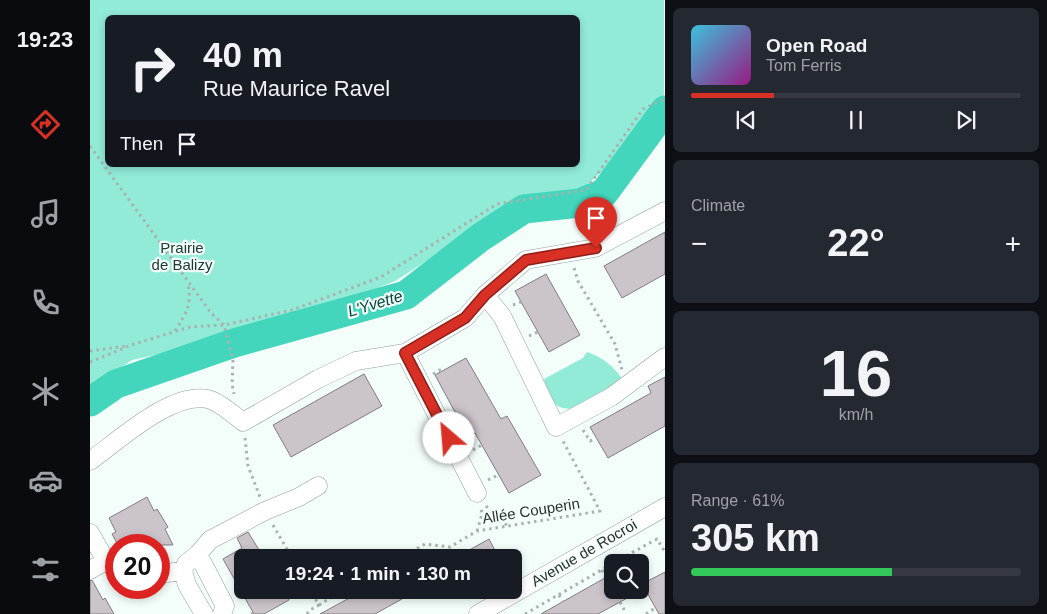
<!DOCTYPE html>
<html lang="en">
<head>
<meta charset="utf-8">
<style>
	body { margin:0; font-family:Helvetica,sans-serif; background:#242831; color:#f1f3f6; height:100vh; display:flex; flex-direction:column; font-size:19px; white-space:nowrap }
	* { box-sizing:border-box; margin:0 }
	p { font-size:16px; color:#9ea1a6 }
	.icon { flex:none; width:28px; height:28px; fill:none; stroke:currentColor; stroke-width:2; stroke-linecap:round; stroke-linejoin:round }
	.map { position:relative; flex:1; overflow:hidden }
	.sheet { display:flex; flex-direction:column; gap:8px; padding:8px; background:#0d0f14; width:382px }
	.sheet>* { flex:none }
	.top-card { position:absolute; left:15px; top:15px; width:475px; height:152px; border-radius:8px; box-shadow:0 2px 8px #0003; background:#171b24; color:#f1f3f6; overflow:hidden }
	.controls { position:absolute; left:514px; top:554px; display:grid; gap:10px }
	.controls a { display:grid; place-items:center; width:45px; height:45px; border-radius:8px; background:#171b24; box-shadow:0 2px 8px #0003; font-size:25px }
	.speed { position:absolute; left:15px; top:534px; display:flex; gap:10px; font-size:25px; font-weight:700; text-align:center }
	.speed>* { display:grid; place-content:center; width:65px; height:65px; border-radius:50%; background:#171b24; box-shadow:0 2px 8px #0003; line-height:1 }
	.speed .limit { border:8px solid #d22; background:#fff; color:#111 }
	.pin { position:absolute; display:grid; place-items:center; width:42px; height:42px; color:#fff; margin:-51px -21px; border-radius:50% 50% 50% 0; rotate:-45deg; box-shadow:0 0 5px #0007 }
	.pin .icon { rotate:45deg }
	.me { position:absolute; width:55px; margin:-28px; rotate:333deg; stroke-linejoin:round; filter:drop-shadow(0 0 4px #0008) }
	.turn { display:flex; align-items:center; gap:18px; height:105px; padding:0 15px; font-size:22px }
	.turn .icon { width:65px; height:65px; stroke-width:2.5 }
	.turn b { display:block; font-size:35px; line-height:42px }
	.then { display:flex; align-items:center; height:48px; padding:0 15px; background:#0003; gap:10px; font-size:19px }
	.big { font-size:38px; font-weight:700; line-height:1.1 }
	.sheet .widget { flex:1; display:flex; flex-direction:column; justify-content:center; gap:8px; min-width:0; padding:0 18px; border-radius:8px; background:#242831 }
	.sheet .dial { align-items:center; gap:0 }
	.dial b { font-size:65px; line-height:1 }
	.song { display:flex; align-items:center; gap:15px }
	.cover { width:60px; height:60px; border-radius:8px; background:linear-gradient(135deg,hsl(190 70% 55%),hsl(310 70% 35%)) }
	.played { height:5px; border-radius:2px; background:linear-gradient(90deg,#d93025 25%,#363941 25%) }
	.keys { display:flex; justify-content:space-around; direction:ltr }
	.heat { display:flex; justify-content:space-between; align-items:center; font-size:28px; direction:ltr }
	.charge { height:8px; border-radius:4px; background:linear-gradient(90deg,#34c759 61%,#363941 0) }
	.trip { position:absolute; left:144px; top:549px; width:288px; height:50px; border-radius:8px; background:#171b24; box-shadow:0 2px 8px #0003; font-weight:700; line-height:50px; text-align:center }
	main { display:flex; flex:1; min-height:0 }
	.tabs { display:flex; flex-direction:column; width:90px; justify-content:space-around; align-items:center; background:#090b0e; color:#9ea1a6 }
	.tabs .icon { width:35px; height:35px }
	.tabs .active { color:#d93025 }
	.tabs b { font-size:22px; color:#f1f3f6 }
	.map>svg:first-child { display:block }
	.green { fill:#91ebd7; fill-rule:evenodd }
	.lines { fill:none; stroke-linecap:round; stroke-linejoin:round }
	.river { stroke:#43d6bc; stroke-width:29 }
	.building { fill:#cbc4cb; stroke:#827c82 }
	.minor-casing { stroke:#959f9c; stroke-width:19 }
	.path { stroke:#a9b2af; stroke-width:3; stroke-dasharray:2.5 4; stroke-linecap:butt }
	.minor { stroke:#fff; stroke-width:18 }
	.route-casing { stroke:#8d1f18; stroke-width:12 }
	.route { stroke:#d93025; stroke-width:9 }
	.labels { text-anchor:middle; stroke-width:4.5; stroke-linejoin:round; paint-order:stroke }
	.park-label { font-size:15px; fill:#213934; stroke:#f3fefb }
	.street-label { font-size:15px; fill:#2b2f2e; stroke:#f3fefb }
	.water-label { font-size:16px; font-style:italic; fill:#06483d; stroke:#f3fefb }
</style>
</head>
<body>
<main>
<nav class="tabs">
<b>19:23</b>
<svg class="icon active" aria-label="directions" viewBox="0 0 24 24"><path d="M12 3l9 9-9 9-9-9zM9 14v-3h6M13 9l2 2-2 2"/></svg>
<svg class="icon" aria-label="music" viewBox="0 0 24 24"><path d="M9 18V5l10-2v13"/><circle cx="6" cy="18" r="3"/><circle cx="16" cy="16" r="3"/></svg>
<svg class="icon" aria-label="phone" viewBox="0 0 24 24"><path d="M5 4h4l2 5-3 2q2 4 5 5l2-3 5 2v4C11 20 4 13 5 4z"/></svg>
<svg class="icon" aria-label="climate" viewBox="0 0 24 24"><path d="M12 3v18M4 7l16 10M4 17L20 7"/></svg>
<svg class="icon" aria-label="car" viewBox="0 0 24 24"><path d="M5 17H2v-5l4-1 3-4h7l3 4 3 1v5h-3M9 17h6M6 11h13"/><circle cx="7" cy="17" r="2"/><circle cx="17" cy="17" r="2"/></svg>
<svg class="icon" aria-label="filters" viewBox="0 0 24 24"><path d="M4 7h16M4 17h16"/><circle cx="9" cy="7" r="2"/><circle cx="15" cy="17" r="2"/></svg>
</nav>
<div class="map">
<svg width="575" height="614" viewBox="0 0 575 614">
	<rect width="100%" height="100%" fill="#f3fefb"/>
	<path class="green" d="M0 0H574V129L532 154 483 197 434 199 305 281 206 320 120 343 42 360 0 389ZM18 18H488V165H18Z
		M497 352C513 358 523 365 533 380 516 392 481 423 462 401 457 396 456 386 454 379L493 358Z"/>
	<g class="lines">
		<path class="river" d="M0 402 26 384 144 343 316 295 391 237 434 209 490 203 514 193 575 110"/>
	</g>
	<path class="building" d="M575 232V274L532 298 514 266Z
		M456 274 490 335 459 352 425 291Z
		M376 358 411 419 417 416 451 475 419 493 385 433 378 436 345 375Z
		M274 374 292 406 201 457 183 425Z
		M575 377V426L518 458 500 427 561 393 558 386Z
		M57 497 64 511 67 509 78 527 75 529 83 545H28L22 534 26 532 19 518Z
		M158 532 174 558H152V590H193L199 600 174 614H164L133 559 152 548 147 538Z
		M399 539 409 558H365Z
		M575 572V614H569L552 584Z
		M522 574V590H552L508 614H451Z
		M2 580 13 600 15 598 24 614H0V581Z
		M274 590H328L285 614H230Z"/>
	<g class="lines">
		<g class="minor-casing">
			<path id="minor" d="M395 295 412 316 466 427 521 397 575 357
				M315 353 387 493
				M0 461C28 441 85 388 121 400 133 405 143 414 153 422L228 379 266 361 315 353 375 318 395 295 436 260 505 248 575 211
				M0 533 16 561 26 569
				M108 554 135 606 132 614
				M0 570 16 561
				M69 574 93 571
				M114 614 97 585 93 571 96 564 108 554 120 540 175 511 209 497 228 486
				M388 614 575 507"/>
		</g>
		<path class="path" d="M0 146 121 313 134 325 143 360 142 384 144 394
			M484 268 488 281 525 344 532 370
			M423 305 431 302
			M85 331C96 314 102 305 98 284
			M439 336 448 332
			M0 351 36 346
			M0 362 44 344 100 327 134 325 202 310 291 277 407 204 496 190 553 109 575 99
			M343 374 350 370 352 371
			M493 430 500 441 507 438
			M155 438 158 466 170 497
			M383 450 392 445
			M398 480 408 475
			M396 506 410 521 417 525
			M183 525 202 558
			M387 531 392 514 391 508
			M310 558 335 544 360 547 387 531 510 511 473 441
			M525 562 567 539 575 552
			M512 570 516 578
			M469 595 473 602
			M530 602 536 613
			M229 605 253 590
			M161 614 164 613
			M217 614 220 610 229 605 220 590
			M435 614 522 564
			M556 614 565 608"/>
		<use href="#minor" class="minor"/>
	</g>
	<g class="lines">
		<g class="route-casing">
			<path id="route" d="M359 438 315 353 375 318 395 295 436 260 506 248"/>
		</g>
		<use href="#route" class="route"/>
	</g>
	<g class="labels">
		<g class="park-label">
			<text x="92" y="253">Prairie<tspan x="92" dy="17">de Balizy</tspan></text>
		</g>
		<g class="street-label">
			<text transform="translate(441 511) rotate(-9)" y="5">Allée Couperin</text>
			<text transform="translate(494 553) rotate(-30)" y="5">Avenue de Rocroi</text>
		</g>
		<g class="water-label">
			<text transform="translate(285 303) rotate(-17)" y="6">L'Yvette</text>
		</g>
	</g>
</svg>
<div class="controls">
<a><svg class="icon" aria-label="search" viewBox="0 0 24 24"><circle cx="10" cy="10" r="6"/><path d="M15 15l6 6"/></svg></a>
</div>
<div class="speed"><div class="limit">20</div></div>
<div class="pin" style="left:506px;top:248px;background:#d93025"><svg class="icon" aria-label="arrive" viewBox="0 0 24 24"><path d="M6 21V4h12l-3 4 3 4H6"/></svg></div>
<svg class="me" style="left:359px;top:438px" viewBox="-20 -20 40 40"><circle r="19" fill="#fff"/><path d="M0-13L10 11 0 6-10 11z" fill="#d93025"/></svg>
<div class="trip">19:24 · 1 min · 130 m</div>
<div class="top-card">
<div class="turn"><svg class="icon" aria-label="right" viewBox="0 0 24 24"><path d="M7 20v-9h11M14 6l5 5-5 5"/></svg><div><b>40 m</b>Rue Maurice Ravel</div></div>
<div class="then">Then<svg class="icon" aria-label="arrive" viewBox="0 0 24 24"><path d="M6 21V4h12l-3 4 3 4H6"/></svg></div>
</div>
</div>
<section class="sheet">
<div class="widget">
<div class="song"><i class="cover"></i><div><b>Open Road</b><p>Tom Ferris</p></div></div>
<div class="played"></div>
<div class="keys"><svg class="icon" aria-label="previous" viewBox="0 0 24 24"><path d="M18 5L8 12l10 7zM5 5v14"/></svg><svg class="icon" aria-label="pause" viewBox="0 0 24 24"><path d="M8 5v14M16 5v14"/></svg><svg class="icon" aria-label="next" viewBox="0 0 24 24"><path d="M6 5l10 7-10 7zM19 5v14"/></svg></div>
</div>
<div class="widget"><p>Climate</p>
<div class="heat"><a>−</a><b class="big">22°</b><a>+</a></div>
</div>
<div class="widget dial"><b>16</b><p>km/h</p></div>
<div class="widget"><p>Range · 61%</p><b class="big">305 km</b><div class="charge"></div></div>
</section>
</main>
</body>
</html>
